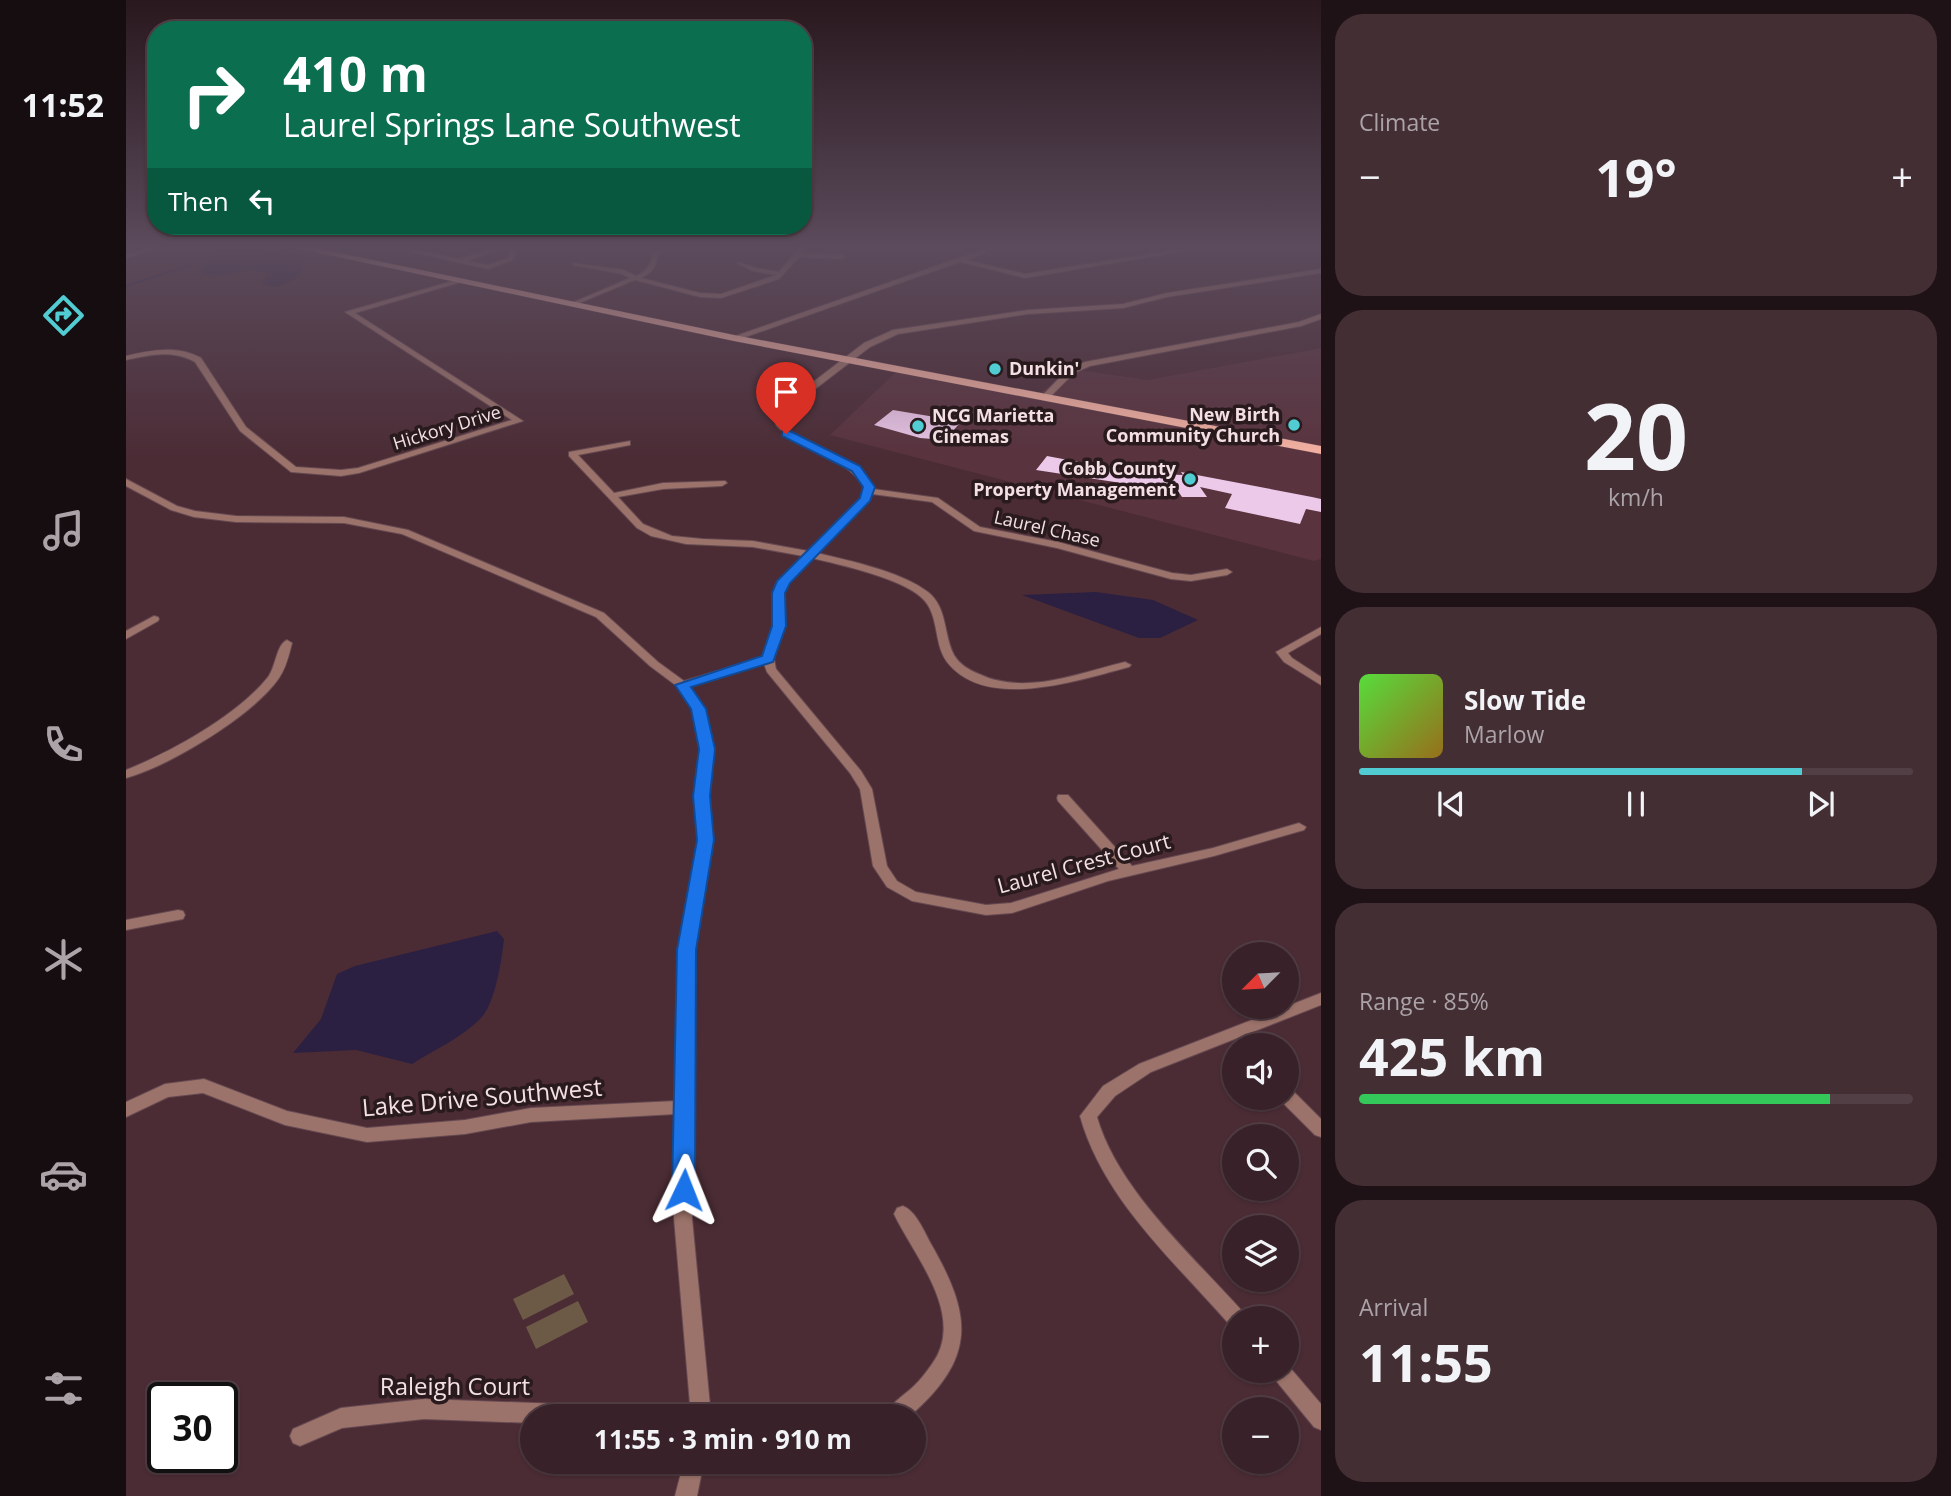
<!DOCTYPE html>
<html lang="en">
<head>
<meta charset="utf-8">
<style>
	body { margin:0; font-family:"Open Sans",sans-serif; background:#432e34; color:#f1f3f6; height:100vh; display:flex; flex-direction:column; font-size:26px; white-space:nowrap }
	* { box-sizing:border-box; margin:0 }
	p { font-size:23px; color:#aba3a8 }
	.icon { flex:none; width:38px; height:38px; fill:none; stroke:currentColor; stroke-width:2; stroke-linecap:round; stroke-linejoin:round }
	.map { position:relative; flex:1; overflow:hidden }
	.details { display:flex; flex-direction:column; gap:14px; padding:14px; background:#1f1216; width:630px }
	.details>* { flex:none }
	.hud { position:absolute; left:21px; top:21px; width:665px; height:214px; border-radius:28px; box-shadow:0 2px 5px #0004,0 0 0 2px #523e45; background:#0b6e4f; color:#fff; overflow:hidden }
	.needle { width:46px; rotate:246deg }
	.tools { position:absolute; left:1096px; top:942px; display:grid; gap:14px }
	.tools a { display:grid; place-items:center; width:77px; height:77px; border-radius:50%; background:#382128; box-shadow:0 2px 5px #0004,0 0 0 2px #523e45; font-size:35px }
	.speed { position:absolute; left:21px; top:1382px; display:flex; gap:14px; font-size:35px; font-weight:700; text-align:center }
	.speed>* { display:grid; place-content:center; width:91px; height:91px; border-radius:50%; background:#382128; box-shadow:0 2px 5px #0004,0 0 0 2px #523e45; line-height:1 }
	.speed .limit { border:4px solid #111; border-radius:10px; background:#fff; color:#111 }
	.pin { position:absolute; display:grid; place-items:center; width:60px; height:60px; color:#fff; margin:-72px -30px; border-radius:50% 50% 50% 0; rotate:-45deg; box-shadow:0 0 7px #0007 }
	.pin .icon { rotate:45deg }
	.me { position:absolute; width:77px; margin:-38px; rotate:2deg; stroke-linejoin:round; filter:drop-shadow(0 0 5px #0008) }
	.turn { display:flex; align-items:center; gap:24px; height:147px; padding:0 21px; font-size:32px }
	.turn .icon { width:91px; height:91px; stroke-width:2.5 }
	.turn b { display:block; font-size:49px; line-height:60px }
	.then { display:flex; align-items:center; height:66px; padding:0 21px; background:#0003; gap:14px; font-size:26px }
	.big { font-size:52px; font-weight:700; line-height:1.1 }
	.details .widget { flex:1; display:flex; flex-direction:column; justify-content:center; gap:10px; min-width:0; padding:0 24px; border-radius:28px; background:#432e34 }
	.details .dial { align-items:center; gap:0 }
	.dial b { font-size:91px; line-height:1 }
	.song { display:flex; align-items:center; gap:21px }
	.cover { width:84px; height:84px; border-radius:10px; background:linear-gradient(135deg,hsl(110 70% 55%),hsl(40 70% 35%)) }
	.played { height:7px; border-radius:4px; background:linear-gradient(90deg,#51ccd2 80%,#523e45 80%) }
	.keys { display:flex; justify-content:space-around; direction:ltr }
	.heat { display:flex; justify-content:space-between; align-items:center; font-size:38px; direction:ltr }
	.charge { height:10px; border-radius:5px; background:linear-gradient(90deg,#34c759 85%,#523e45 0) }
	.trip { position:absolute; left:394px; top:1404px; width:406px; height:70px; border-radius:35px; background:#382128; box-shadow:0 2px 5px #0004,0 0 0 2px #523e45; font-weight:700; line-height:70px; text-align:center }
	main { display:flex; flex:1; min-height:0 }
	.menu { display:flex; flex-direction:column; width:126px; justify-content:space-around; align-items:center; background:#160d10; color:#aba3a8 }
	.menu .icon { width:49px; height:49px }
	.menu .on { color:#51ccd2 }
	.menu b { font-size:32px; color:#f1f3f6 }
	.map>svg:first-child { display:block }
	.built { fill:#59333e }
	.green { fill:#6c5946 }
	.water { fill:#2b2041 }
	.lines { fill:none; stroke-linecap:round; stroke-linejoin:round }
	.stream { stroke:#2b2041; stroke-width:2 }
	.building { fill:#ecc8e9 }
	.minor-casing { stroke:#664951; stroke-width:2 }
	.primary-casing { stroke:#664951; stroke-width:1 }
	.minor { fill:#9c736a; fill-rule:evenodd }
	.primary { fill:#f6b3a3; fill-rule:evenodd }
	.route { fill:#1a73e8; stroke:#114b97; stroke-width:2 }
	.poi-dot { fill:#51ccd2; stroke:#281a1d; stroke-width:2.5 }
	.labels { text-anchor:middle; stroke-width:7; stroke-linejoin:round; paint-order:stroke }
	.far-poi-label { font-size:18px; font-weight:bold; fill:#f4dfe4; stroke:#281a1d; text-anchor:start }
	.far-street-label { font-size:18px; fill:#f4dfe4; stroke:#281a1d }
	.street-label { font-size:21px; fill:#f4dfe4; stroke:#281a1d }
	.near-street-label { font-size:24px; fill:#f4dfe4; stroke:#281a1d }
</style>
</head>
<body>
<main>
<nav class="menu">
<b>11:52</b>
<svg class="icon on" aria-label="directions" viewBox="0 0 24 24"><path d="M12 3l9 9-9 9-9-9zM9 14v-3h6M13 9l2 2-2 2"/></svg>
<svg class="icon" aria-label="music" viewBox="0 0 24 24"><path d="M9 18V5l10-2v13"/><circle cx="6" cy="18" r="3"/><circle cx="16" cy="16" r="3"/></svg>
<svg class="icon" aria-label="phone" viewBox="0 0 24 24"><path d="M5 4h4l2 5-3 2q2 4 5 5l2-3 5 2v4C11 20 4 13 5 4z"/></svg>
<svg class="icon" aria-label="climate" viewBox="0 0 24 24"><path d="M12 3v18M4 7l16 10M4 17L20 7"/></svg>
<svg class="icon" aria-label="car" viewBox="0 0 24 24"><path d="M5 17H2v-5l4-1 3-4h7l3 4 3 1v5h-3M9 17h6M6 11h13"/><circle cx="7" cy="17" r="2"/><circle cx="17" cy="17" r="2"/></svg>
<svg class="icon" aria-label="filters" viewBox="0 0 24 24"><path d="M4 7h16M4 17h16"/><circle cx="9" cy="7" r="2"/><circle cx="15" cy="17" r="2"/></svg>
</nav>
<div class="map">
<svg width="1195" height="1496" viewBox="0 0 1195 1496">
	<rect width="100%" height="100%" fill="#4b2c35"/>
	<path class="built" d="M1195 348V559L1188 561 704 435 774 368 914 393 946 369 1022 380Z"/>
	<path class="green" d="M438 1274 448 1294 397 1320 387 1299Z
		M452 1301 462 1322 410 1349 400 1327Z"/>
	<path class="water" d="M129 248 178 256 176 271C169 282 148 292 136 283L143 274C120 263 99 281 77 274L74 270 85 260Z
		M970 592 1027 600 1072 620 1034 638H1013L896 595Z
		M371 931 378 939C376 959 369 1004 355 1018 337 1037 308 1050 286 1064L230 1050 167 1053 195 1019 211 974 229 966Z"/>
	<g class="lines">
		<path class="stream" d="M0 286 116 248"/>
	</g>
	<path class="building" d="M767 410 815 418 833 424 819 440 794 438 748 425Z
		M921 456 1011 473 1057 475 1055 472 1186 497 1195 499V512L1180 509 1174 524 1099 508 1106 494 1074 487 1081 497H1056L1050 488H1028L910 470Z"/>
	<g class="lines">
		<g class="minor-casing">
			<path id="minor" d="M22 248H34L0 258V254Z
				M205 248H215L198 255 195 253Z
				M267 248H281L333 259 368 248H379L341 261 362 265 382 258 385 252 383 248H389L391 252 387 260 362 269Z
				M533 248H541L532 255C530 267 526 273 515 278L574 293 595 294 650 275 627 271 612 264V262L631 268 653 272 673 248H680L676 253 716 255 719 257 716 259 673 257 653 279 595 298 574 297 509 280 446 306 441 305 504 278 496 274 447 265V263L498 270 510 276C521 271 524 266 526 254Z
				M861 248H871L841 260 899 274 1059 248H1076L899 278 834 262 611 340 604 338Z
				M1195 269V273L1041 297 997 308 902 314 772 334 744 347 667 406 658 417V425C683 451 737 454 747 489L812 498 854 527 932 542 1046 573 1065 575 1101 569 1106 572 1101 575 1065 581 1045 579 931 548 848 531 806 502 746 494 743 501 691 553C724 561 774 571 802 592 822 608 817 634 828 655 834 665 843 670 853 674 899 696 953 673 999 662L1005 665 1003 667C953 680 860 712 821 662 807 643 814 615 796 598 775 578 715 565 686 558L662 582 657 593 658 626 648 659 650 669 735 771 746 789 761 866 771 881 790 892 860 905 885 903 993 869 932 801 931 798 932 795H942L1006 866 1087 848 1173 823 1180 827 1178 830 1088 856 982 881 886 913 860 915 786 901 761 887 747 866 734 789 724 773 641 672 638 664 563 687 579 709 587 749 581 796 587 840 567 950V1104L568 1107 567 1110 566 1218 585 1416H565L548 1218 550 1114 405 1122 339 1134 241 1142 159 1125 77 1093 42 1097 0 1117V1102L39 1084 78 1079 161 1111 241 1128 339 1120 405 1108 550 1101 553 950 573 840 569 796 575 749 567 709 552 687 524 666 470 617 276 534 218 523 110 522 68 517 45 510 0 486V479L51 506 69 511 110 516 218 517 282 530 478 613 532 662 558 681 637 657 648 626 647 593 654 579 677 556 627 547 560 544 525 536 511 528 443 456V452L504 441V445L452 455 488 493 537 483 599 481 601 483 596 486 537 489 492 497 517 524 546 536 577 539 627 541 682 551 736 498 738 487C718 454 674 454 650 425V417L661 402 738 343 767 330 902 310 997 304 1041 293Z
				M330 280 333 282 332 283 229 313 397 421 233 473 215 476 165 472 114 431 69 362C47 349 23 355 0 360V356C26 350 51 345 75 358L120 427 170 467 215 470 232 468 386 420 219 312Z
				M1195 314V319L1175 326 964 366 948 373 921 400 914 398 942 369 959 362 1173 322Z
				M28 616 32 617 33 619 32 621 0 639V631Z
				M1195 627V634L1162 653 1166 658 1195 677V685L1158 662 1150 652Z
				M161 640 166 643C163 655 160 668 153 678 127 716 43 766 0 778V770C45 752 112 715 142 677 150 667 150 645 161 640Z
				M52 910 57 911 59 915 57 919 0 930V920Z
				M1195 993V1005L1025 1072 989 1096 971 1117C992 1190 1067 1256 1117 1312L1119 1318H1108V1326L1103 1324C1048 1261 977 1199 954 1116L977 1086 1013 1064Z
				M1160 1088 1166 1090 1195 1119V1137L1189 1135 1154 1100 1153 1097H1160Z
				M777 1206C790 1211 799 1233 805 1244 847 1317 850 1358 784 1416H759C764 1403 779 1395 789 1385 795 1379 801 1371 806 1364 841 1316 788 1256 768 1214L771 1208Z
				M1160 1363 1195 1404V1430L1188 1427 1147 1377 1144 1370H1160Z
				M298 1399 488 1406 495 1409 498 1416H406V1423L298 1419 216 1428 174 1446 167 1443 164 1436 167 1429 215 1408Z
				M558 1461H578L571 1496H549Z"/>
		</g>
		<g class="primary-casing">
			<path id="primary" d="M170 248H189L608 335 1195 446V454L608 341Z"/>
		</g>
		<use href="#minor" class="minor"/>
		<use href="#primary" class="primary"/>
	</g>
	<linearGradient id="sky" x2="0" y2="1"><stop stop-color="#29181d"/><stop offset="0.54" stop-color="#5b4b5c"/><stop offset="1" stop-color="#5b4b5c" stop-opacity="0"/></linearGradient>
	<rect width="1195" height="458" fill="url(#sky)"/>
	<path class="route" d="M656 431H664L734 466 749 487 744 501 664 583 659 593 660 626 647 662 565 687 580 709 589 749 584 796 588 840 570 950 569 1190 566 1197 558 1200 550 1197 546 1190 551 950 571 840 567 796 573 749 565 709 549 685 636 656 646 626V593L651 581 734 498 737 487 726 471 656 436Z"/>
	<g class="poi-dot">
		<circle cx="869" cy="369" r="7"/>
		<circle cx="1168" cy="425" r="7"/>
		<circle cx="792" cy="426" r="7"/>
		<circle cx="1064" cy="479" r="7"/>
	</g>
	<g class="labels">
		<g class="far-poi-label">
			<text x="883" y="375">Dunkin'</text>
			<text x="1154" y="421" text-anchor="end">New Birth<tspan x="1154" dy="21">Community Church</tspan></text>
			<text x="806" y="422">NCG Marietta<tspan x="806" dy="21">Cinemas</tspan></text>
			<text x="1050" y="475" text-anchor="end">Cobb County<tspan x="1050" dy="21">Property Management</tspan></text>
		</g>
		<g class="far-street-label">
			<text transform="translate(321 428) rotate(-17)" y="6">Hickory Drive</text>
			<text transform="translate(921 529) rotate(13)" y="6">Laurel Chase</text>
		</g>
		<g class="street-label">
			<text transform="translate(958 864) rotate(-15)" y="7">Laurel Crest Court</text>
		</g>
		<g class="near-street-label">
			<text transform="translate(356 1098) rotate(-5)" y="8">Lake Drive Southwest</text>
			<text x="329" y="1395">Raleigh Court</text>
		</g>
	</g>
</svg>
<div class="tools">
<a><svg class="needle" viewBox="-14 -14 28 28"><path d="M0-13l5 13h-10z" fill="#e53935"/><path d="M0 13l5-13h-10z" fill="#aba3a8"/></svg></a>
<a><svg class="icon" aria-label="sound" viewBox="0 0 24 24"><path d="M4 9h4l5-4v14l-5-4H4zM17 9q2 3 0 6"/></svg></a>
<a><svg class="icon" aria-label="search" viewBox="0 0 24 24"><circle cx="10" cy="10" r="6"/><path d="M15 15l6 6"/></svg></a>
<a><svg class="icon" aria-label="layers" viewBox="0 0 24 24"><path d="M12 4l9 5-9 5-9-5zM3 14l9 5 9-5"/></svg></a>
<a>+</a>
<a>−</a>
</div>
<div class="speed"><div class="limit">30</div></div>
<div class="pin" style="left:660px;top:434px;background:#d93025"><svg class="icon" aria-label="arrive" viewBox="0 0 24 24"><path d="M6 21V4h12l-3 4 3 4H6"/></svg></div>
<svg class="me" style="left:558px;top:1190px" viewBox="-20 -20 40 40"><path d="M0-17L14 15 0 8-14 15z" fill="#1a73e8" stroke="#fff" stroke-width="4"/></svg>
<div class="trip">11:55 · 3 min · 910 m</div>
<div class="hud">
<div class="turn"><svg class="icon" aria-label="right" viewBox="0 0 24 24"><path d="M7 20v-9h11M14 6l5 5-5 5"/></svg><div><b>410 m</b>Laurel Springs Lane Southwest</div></div>
<div class="then">Then<svg class="icon" aria-label="left" viewBox="0 0 24 24"><path d="M17 20v-9H6M10 6l-5 5 5 5"/></svg></div>
</div>
</div>
<section class="details">
<div class="widget"><p>Climate</p>
<div class="heat"><a>−</a><b class="big">19°</b><a>+</a></div>
</div>
<div class="widget dial"><b>20</b><p>km/h</p></div>
<div class="widget">
<div class="song"><i class="cover"></i><div><b>Slow Tide</b><p>Marlow</p></div></div>
<div class="played"></div>
<div class="keys"><svg class="icon" aria-label="previous" viewBox="0 0 24 24"><path d="M18 5L8 12l10 7zM5 5v14"/></svg><svg class="icon" aria-label="pause" viewBox="0 0 24 24"><path d="M8 5v14M16 5v14"/></svg><svg class="icon" aria-label="next" viewBox="0 0 24 24"><path d="M6 5l10 7-10 7zM19 5v14"/></svg></div>
</div>
<div class="widget"><p>Range · 85%</p><b class="big">425 km</b><div class="charge"></div></div>
<div class="widget"><p>Arrival</p><b class="big">11:55</b></div>
</section>
</main>
</body>
</html>
